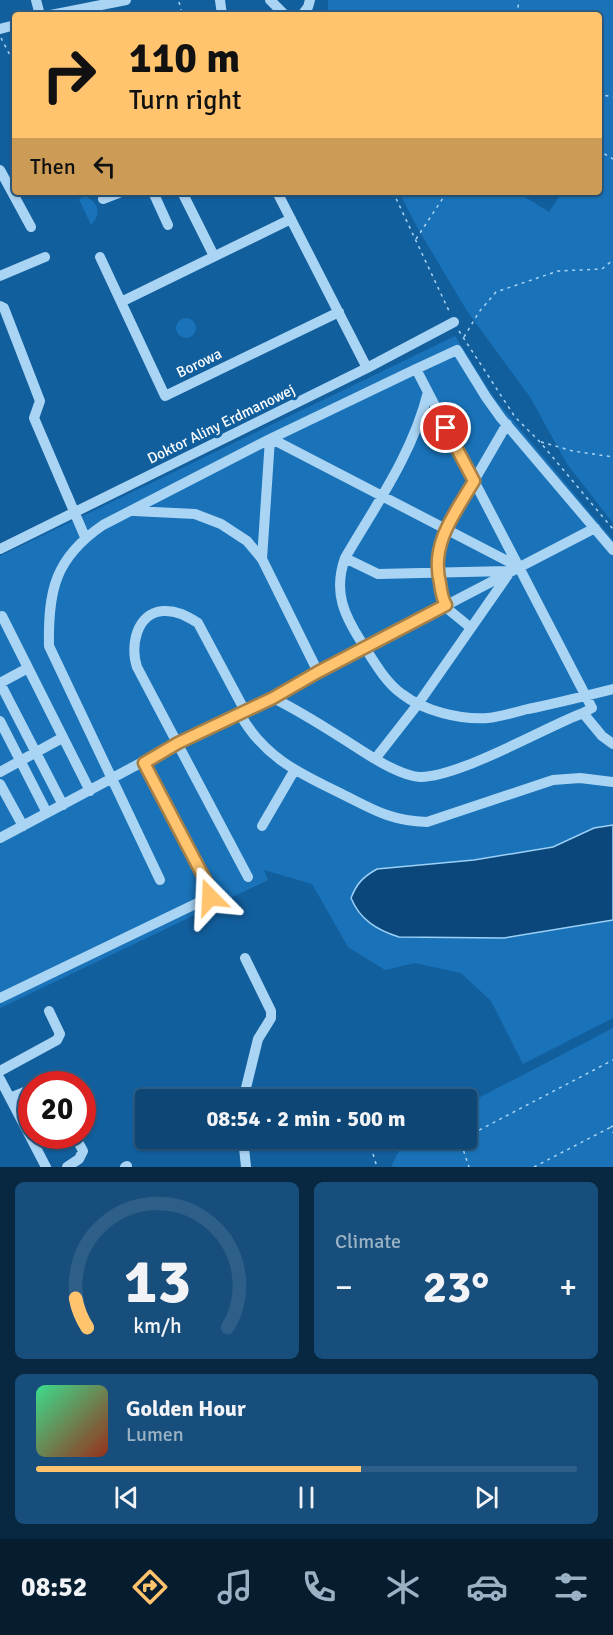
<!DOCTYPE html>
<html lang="en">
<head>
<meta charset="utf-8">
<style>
	body { margin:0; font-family:Signika,sans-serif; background:#174e7b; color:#f1f3f6; height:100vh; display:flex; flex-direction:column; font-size:22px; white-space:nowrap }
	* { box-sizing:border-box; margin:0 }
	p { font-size:20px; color:#9bb2c5 }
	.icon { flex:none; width:33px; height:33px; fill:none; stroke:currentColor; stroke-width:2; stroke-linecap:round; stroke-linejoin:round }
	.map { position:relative; height:1167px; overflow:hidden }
	.details { display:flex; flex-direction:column; gap:15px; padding:15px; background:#082741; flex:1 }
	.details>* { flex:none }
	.banner { position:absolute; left:12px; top:12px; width:590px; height:183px; border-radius:6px; box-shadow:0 2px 4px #0004,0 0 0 2px #2e5f88; background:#ffc46d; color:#111; overflow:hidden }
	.speed { position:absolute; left:18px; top:1071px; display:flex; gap:12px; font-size:30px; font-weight:700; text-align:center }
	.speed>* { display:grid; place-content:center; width:78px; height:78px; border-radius:50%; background:#0e4776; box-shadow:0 2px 4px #0004,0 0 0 2px #2e5f88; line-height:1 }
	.speed .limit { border:9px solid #d22; background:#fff; color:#111 }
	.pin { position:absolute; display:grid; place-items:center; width:51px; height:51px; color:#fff; margin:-26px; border:3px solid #fff; border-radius:50%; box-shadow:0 2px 6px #0007 }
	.me { position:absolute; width:66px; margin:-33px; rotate:339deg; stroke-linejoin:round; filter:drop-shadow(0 0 4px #0008) }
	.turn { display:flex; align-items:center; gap:21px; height:126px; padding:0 18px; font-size:27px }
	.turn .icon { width:78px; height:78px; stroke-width:2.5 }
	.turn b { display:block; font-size:42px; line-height:51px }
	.then { display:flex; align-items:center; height:57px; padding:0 18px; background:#0003; gap:12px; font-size:22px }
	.big { font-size:45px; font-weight:700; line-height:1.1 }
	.details .card { flex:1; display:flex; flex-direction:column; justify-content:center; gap:9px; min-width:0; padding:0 21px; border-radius:9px; background:#174e7b }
	.details .dial { align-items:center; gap:0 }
	.dial svg { height:156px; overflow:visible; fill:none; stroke:#2e5f88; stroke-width:7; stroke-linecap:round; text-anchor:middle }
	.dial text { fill:#f1f3f6; stroke:none }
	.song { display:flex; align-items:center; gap:18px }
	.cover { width:72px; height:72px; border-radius:9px; background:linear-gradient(135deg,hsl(150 70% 55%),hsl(10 70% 35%)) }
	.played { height:6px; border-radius:3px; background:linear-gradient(90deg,#ffc46d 60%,#2e5f88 60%) }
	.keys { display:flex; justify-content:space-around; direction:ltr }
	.heat { display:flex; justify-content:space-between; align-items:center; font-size:33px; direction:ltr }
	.details .tiles { flex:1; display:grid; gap:15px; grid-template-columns:1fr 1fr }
	.card:last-child { grid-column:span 2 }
	.trip { position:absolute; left:135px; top:1089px; width:342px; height:60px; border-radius:6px; background:#0e4776; box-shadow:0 2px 4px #0004,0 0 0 2px #2e5f88; font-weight:700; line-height:60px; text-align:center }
	.tab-bar { display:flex; height:96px; justify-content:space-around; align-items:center; background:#061c2f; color:#9bb2c5 }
	.tab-bar .icon { width:42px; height:42px }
	.tab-bar .on { color:#ffc46d }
	.tab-bar b { font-size:27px; color:#f1f3f6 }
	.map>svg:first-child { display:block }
	.green { fill:#1a73b9 }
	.water { fill:#0b477b; stroke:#9cd0f7; stroke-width:1.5 }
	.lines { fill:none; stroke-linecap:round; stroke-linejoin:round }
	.path { stroke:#aad4f4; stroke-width:1.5; stroke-dasharray:3 4.5; stroke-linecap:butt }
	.minor { stroke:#aad4f4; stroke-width:10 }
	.route-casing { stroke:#a67f47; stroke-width:15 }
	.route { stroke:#ffc46d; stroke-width:10 }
	.labels { text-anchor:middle; stroke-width:6; stroke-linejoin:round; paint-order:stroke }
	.street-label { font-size:15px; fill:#fff; stroke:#125f9e }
</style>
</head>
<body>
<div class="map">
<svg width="613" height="1167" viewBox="0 0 613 1167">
	<rect width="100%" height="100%" fill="#125f9e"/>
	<path class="green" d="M328 0H613V523L567 464 530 397 467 311 417 227 399 192H517L549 212 562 192H598V15H324L328 9Z
		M85 196C99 203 102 213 91 225L79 199Z
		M176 328a10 10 0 1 1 20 0a10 10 0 1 1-20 0Z
		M455 336 495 399 613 540V825L594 828 553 847 474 860 377 869 504 938 613 920V1018L523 1064 491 1001 461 973 415 963 385 970 348 947 312 884 264 870 268 880 0 1008V556Z
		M613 1028V1167H391L405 1139 466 1138 467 1104Z"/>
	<path class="water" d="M613 825V920L504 938 399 937C377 930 360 920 351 898 357 883 363 877 377 869L474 860 553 847 594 828Z"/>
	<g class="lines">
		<path class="path" d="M179 2 182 14
			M517 15 519 0
			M1 38 12 59 15 58
			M13 60 15 65
			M598 94 613 97
			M598 150 613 159
			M393 192 450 313
			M416 239 447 192
			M459 331 515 417 540 442 613 529
			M464 337 479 312 496 292 558 271 602 269 613 260
			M541 442 573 451 613 457
			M613 1126 611 1127 613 1133
			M466 1137 613 1060
			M463 1138 460 1140 469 1167
			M373 1154 377 1167
			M534 1167 611 1127"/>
		<path class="minor" d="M36 0 40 15
			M220 0 222 15
			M270 0 285 15
			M51 15 126 0
			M302 15 308 7 310 0
			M0 29 15 25
			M0 170 31 227
			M153 192 168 225
			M182 192 214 256
			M277 192 367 368
			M103 199 121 192
			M100 257 165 396 339 312
			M0 276 45 257
			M121 302 291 219
			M0 306 4 308 40 401 34 418 85 537
			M416 369 457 350 486 397 501 418 613 550
			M428 392C413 453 376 505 345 558 333 592 344 615 362 643 373 660 385 682 402 694 424 711 460 720 488 718 501 717 515 712 528 709 557 703 585 696 613 689
			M272 439 519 567
			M134 511 195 514 221 524 247 541 262 559 318 672
			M0 549 367 368 454 322
			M345 558 378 574 508 571
			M262 559 270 439
			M0 617 2 616 90 791
			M471 628 449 610 444 601 437 573V554L446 529 507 424
			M0 683 63 805
			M0 683 28 668
			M273 698C302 712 329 730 356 747 373 758 393 771 413 776 446 785 547 726 583 713L602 736 613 744
			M245 711 198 623C187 616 176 610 163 611 136 613 130 647 137 667L248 877
			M240 714C263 756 298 773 340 793 372 809 390 821 427 822L553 780 580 778 613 782
			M0 721 47 813
			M375 759 418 704 510 572
			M0 772 62 738
			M0 784 23 826
			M262 826 294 771
			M0 838 178 743 273 698 318 672 595 528
			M160 880 49 646C48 590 55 558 103 525L270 439 416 369 592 708 583 713
			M0 998 210 897V889L143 763
			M0 1071 57 1040 60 1034 49 1011
			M0 1079 46 1167
			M10 1098 32 1089
			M243 1100 258 1039 271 1018V1011L245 958
			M243 1138 246 1167
			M67 1167 79 1159 83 1151 75 1136
			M125 1167 127 1166"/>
	</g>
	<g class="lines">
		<g class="route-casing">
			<path id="route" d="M210 897V889L144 763 178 743 273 698 318 672 446 605C442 599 441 591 440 583 430 544 455 513 474 481L446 428"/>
		</g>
		<use href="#route" class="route"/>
	</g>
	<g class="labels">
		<g class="street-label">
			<text transform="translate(199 363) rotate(-26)" y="5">Borowa</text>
			<text transform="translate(221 424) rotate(-26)" y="5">Doktor Aliny Erdmanowej</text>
		</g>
	</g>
</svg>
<div class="speed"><div class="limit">20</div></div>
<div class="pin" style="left:446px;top:428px;background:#d93025"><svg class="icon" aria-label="arrive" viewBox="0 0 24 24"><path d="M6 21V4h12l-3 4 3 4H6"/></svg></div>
<svg class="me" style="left:210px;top:897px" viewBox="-20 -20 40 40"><path d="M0-17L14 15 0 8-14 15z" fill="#ffc46d" stroke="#fff" stroke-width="4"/></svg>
<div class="trip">08:54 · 2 min · 500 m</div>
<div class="banner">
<div class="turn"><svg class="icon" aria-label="right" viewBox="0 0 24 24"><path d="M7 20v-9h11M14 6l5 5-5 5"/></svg><div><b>110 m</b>Turn right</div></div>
<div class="then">Then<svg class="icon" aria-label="left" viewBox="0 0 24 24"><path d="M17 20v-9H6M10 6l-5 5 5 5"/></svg></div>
</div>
</div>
<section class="details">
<div class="tiles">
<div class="card dial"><svg viewBox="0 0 100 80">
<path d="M14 69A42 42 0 1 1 86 69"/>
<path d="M14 69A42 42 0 0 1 8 54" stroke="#ffc46d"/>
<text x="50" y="56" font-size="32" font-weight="700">13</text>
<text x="50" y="72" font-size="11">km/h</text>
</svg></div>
<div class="card"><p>Climate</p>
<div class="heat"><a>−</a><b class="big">23°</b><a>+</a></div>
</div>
<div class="card">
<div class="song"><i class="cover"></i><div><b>Golden Hour</b><p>Lumen</p></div></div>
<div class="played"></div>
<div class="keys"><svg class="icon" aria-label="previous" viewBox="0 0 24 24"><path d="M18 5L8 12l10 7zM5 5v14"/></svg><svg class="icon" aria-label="pause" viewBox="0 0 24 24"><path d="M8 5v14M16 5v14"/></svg><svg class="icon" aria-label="next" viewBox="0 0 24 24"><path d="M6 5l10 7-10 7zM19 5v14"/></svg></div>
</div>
</div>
</section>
<nav class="tab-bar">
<b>08:52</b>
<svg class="icon on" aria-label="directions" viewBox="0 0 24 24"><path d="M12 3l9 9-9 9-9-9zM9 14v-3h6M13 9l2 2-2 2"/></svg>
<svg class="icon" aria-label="music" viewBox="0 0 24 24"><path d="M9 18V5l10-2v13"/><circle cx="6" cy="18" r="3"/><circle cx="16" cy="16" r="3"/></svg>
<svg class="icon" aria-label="phone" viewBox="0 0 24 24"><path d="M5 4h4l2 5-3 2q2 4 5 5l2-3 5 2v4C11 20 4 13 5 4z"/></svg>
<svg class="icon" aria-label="climate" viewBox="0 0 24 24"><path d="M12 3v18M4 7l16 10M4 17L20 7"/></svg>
<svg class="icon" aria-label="car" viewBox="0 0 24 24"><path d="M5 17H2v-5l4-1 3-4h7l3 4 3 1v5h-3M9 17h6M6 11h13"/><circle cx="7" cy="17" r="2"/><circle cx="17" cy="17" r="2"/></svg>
<svg class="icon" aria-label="filters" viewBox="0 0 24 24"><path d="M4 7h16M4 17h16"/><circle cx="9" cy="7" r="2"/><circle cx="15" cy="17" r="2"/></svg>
</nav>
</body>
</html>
